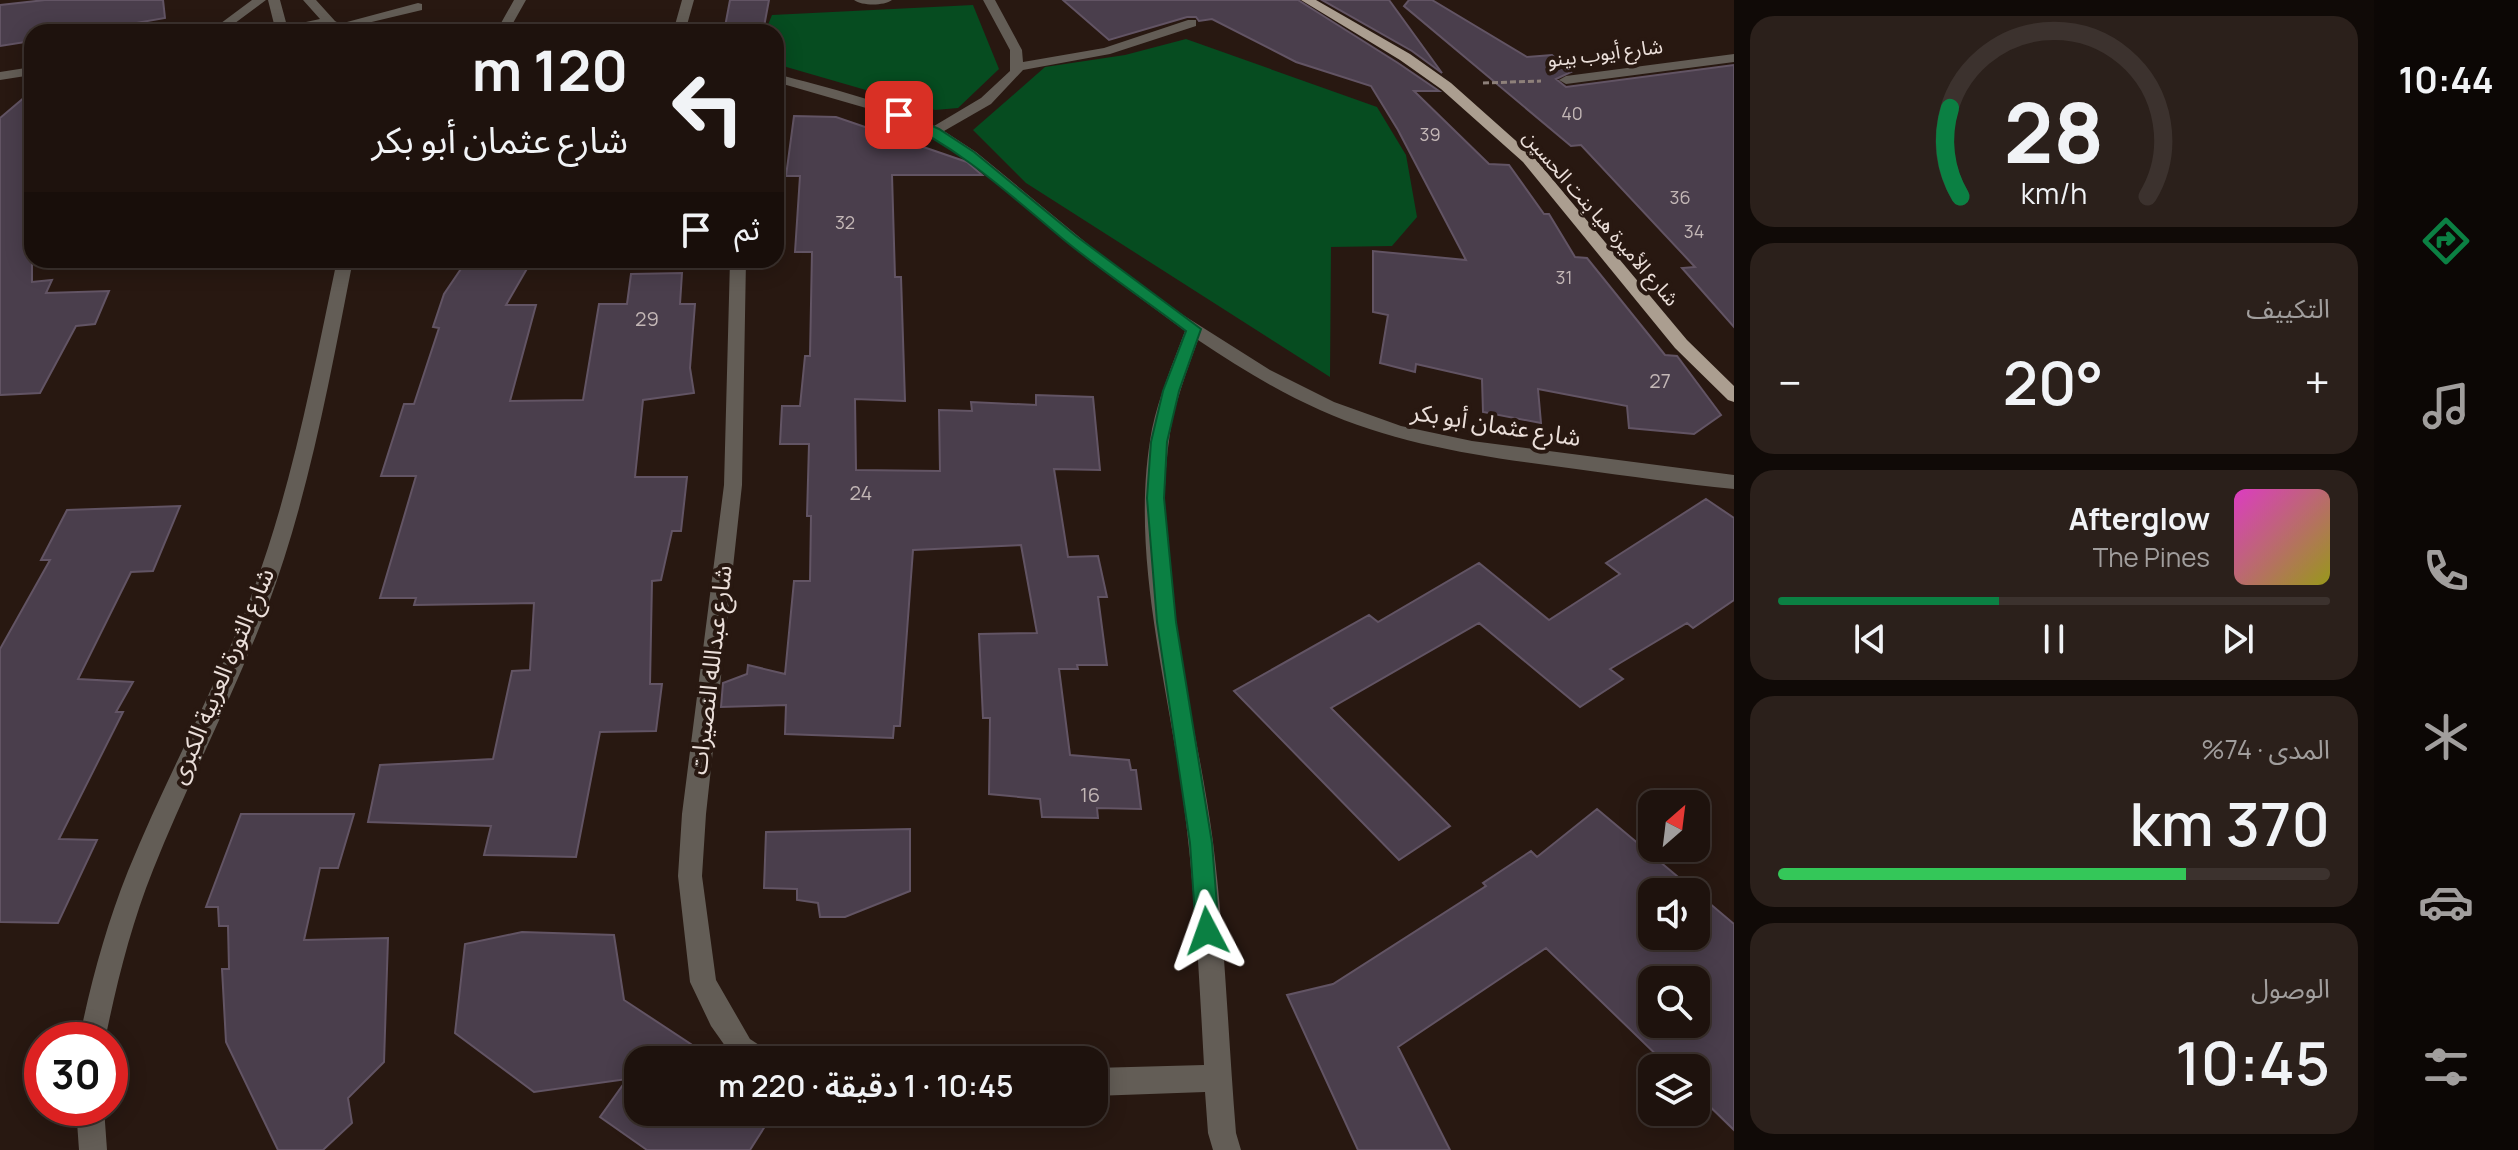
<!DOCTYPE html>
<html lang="ar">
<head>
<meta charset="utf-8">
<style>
	body { margin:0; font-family:Manrope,"Noto Sans Arabic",sans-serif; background:#2b201b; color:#f1f3f6; direction:rtl; height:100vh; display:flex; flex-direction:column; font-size:30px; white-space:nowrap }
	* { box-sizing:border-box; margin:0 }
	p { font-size:26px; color:#a19e9d }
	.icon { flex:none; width:44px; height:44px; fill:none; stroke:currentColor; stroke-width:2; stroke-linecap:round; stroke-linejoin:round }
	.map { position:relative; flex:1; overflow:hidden; direction:ltr }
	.side { display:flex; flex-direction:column; gap:16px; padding:16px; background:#100a07; width:640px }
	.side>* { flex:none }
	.top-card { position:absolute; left:24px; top:24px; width:760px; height:244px; border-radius:24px; box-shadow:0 4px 20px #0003,0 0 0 2px #3c322e; direction:rtl; background:#1e120d; color:#f1f3f6; overflow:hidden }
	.needle { width:52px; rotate:28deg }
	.fabs { position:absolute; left:1638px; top:790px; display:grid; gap:16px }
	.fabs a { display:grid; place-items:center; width:72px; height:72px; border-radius:16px; background:#1e120d; box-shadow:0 4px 20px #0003,0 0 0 2px #3c322e; font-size:40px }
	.speed { position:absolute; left:24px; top:1022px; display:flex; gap:16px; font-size:40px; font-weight:700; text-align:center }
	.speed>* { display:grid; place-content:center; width:104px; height:104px; border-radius:50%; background:#1e120d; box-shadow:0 4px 20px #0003,0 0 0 2px #3c322e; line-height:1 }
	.speed .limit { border:12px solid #d22; background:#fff; color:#111 }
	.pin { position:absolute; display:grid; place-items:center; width:68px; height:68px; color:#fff; margin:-34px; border-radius:16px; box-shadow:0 4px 12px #0006 }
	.me { position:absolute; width:88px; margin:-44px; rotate:356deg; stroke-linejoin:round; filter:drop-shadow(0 0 6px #0008) }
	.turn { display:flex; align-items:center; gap:28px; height:168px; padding:0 24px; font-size:36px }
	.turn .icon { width:104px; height:104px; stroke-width:2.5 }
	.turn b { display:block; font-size:56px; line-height:68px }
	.then { display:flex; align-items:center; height:76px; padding:0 24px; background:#0003; gap:16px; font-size:30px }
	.big { font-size:60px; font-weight:600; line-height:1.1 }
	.side .tile { flex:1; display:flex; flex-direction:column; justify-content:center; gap:12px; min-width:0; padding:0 28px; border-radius:24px; background:#2b201b }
	.side .dial { align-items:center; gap:0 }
	.dial svg { height:208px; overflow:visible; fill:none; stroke:#3c322e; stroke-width:7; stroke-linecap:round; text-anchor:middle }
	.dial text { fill:#f1f3f6; stroke:none }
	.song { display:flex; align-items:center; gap:24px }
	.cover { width:96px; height:96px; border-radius:12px; background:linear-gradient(135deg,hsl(310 70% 55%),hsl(60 70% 35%)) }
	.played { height:8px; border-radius:4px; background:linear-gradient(90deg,#0b8043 40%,#3c322e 40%) }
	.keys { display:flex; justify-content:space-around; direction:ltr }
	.heat { display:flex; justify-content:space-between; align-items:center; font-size:44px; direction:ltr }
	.charge { height:12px; border-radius:6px; background:linear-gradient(90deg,#34c759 74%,#3c322e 0) }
	.trip { position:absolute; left:624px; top:1046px; width:484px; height:80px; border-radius:24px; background:#1e120d; box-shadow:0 4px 20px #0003,0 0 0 2px #3c322e; font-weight:600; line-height:80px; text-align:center; direction:rtl }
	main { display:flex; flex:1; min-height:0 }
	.menu { display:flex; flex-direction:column; width:144px; justify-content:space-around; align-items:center; background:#0c0705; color:#a19e9d }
	.menu .icon { width:56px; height:56px }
	.menu .current { color:#0b8043 }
	.menu b { font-size:36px; color:#f1f3f6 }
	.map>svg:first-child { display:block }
	.green { fill:#064c20 }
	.building { fill:#4a3e4c; stroke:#625464; stroke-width:2; fill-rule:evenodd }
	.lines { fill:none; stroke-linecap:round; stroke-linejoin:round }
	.path { stroke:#8e807a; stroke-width:3; stroke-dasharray:6 3; stroke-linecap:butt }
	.service { fill:#635d56; fill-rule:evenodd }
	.minor { fill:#635d56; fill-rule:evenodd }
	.tertiary { fill:#635d56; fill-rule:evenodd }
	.primary { fill:#ab9e90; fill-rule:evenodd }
	.route { fill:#0b8043; stroke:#07532c; stroke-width:2 }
	.labels { text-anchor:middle; stroke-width:8; stroke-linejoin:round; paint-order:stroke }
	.far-number-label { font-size:18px; fill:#c3b7b6 }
	.far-street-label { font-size:20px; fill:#ebdfda; stroke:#281811 }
	.number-label { font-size:20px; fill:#c3b7b6 }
	.street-label { font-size:24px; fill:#ebdfda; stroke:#281811 }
</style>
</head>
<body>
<main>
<nav class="menu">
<b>10:44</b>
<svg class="icon current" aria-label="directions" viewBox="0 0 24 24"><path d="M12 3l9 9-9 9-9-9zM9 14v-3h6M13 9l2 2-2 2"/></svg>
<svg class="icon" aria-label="music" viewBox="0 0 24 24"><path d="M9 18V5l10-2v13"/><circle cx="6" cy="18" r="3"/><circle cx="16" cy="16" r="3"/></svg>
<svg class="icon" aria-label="phone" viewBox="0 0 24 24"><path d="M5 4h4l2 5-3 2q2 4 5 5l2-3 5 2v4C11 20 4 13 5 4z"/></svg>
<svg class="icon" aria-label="climate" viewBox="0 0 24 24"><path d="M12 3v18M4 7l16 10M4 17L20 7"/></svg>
<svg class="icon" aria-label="car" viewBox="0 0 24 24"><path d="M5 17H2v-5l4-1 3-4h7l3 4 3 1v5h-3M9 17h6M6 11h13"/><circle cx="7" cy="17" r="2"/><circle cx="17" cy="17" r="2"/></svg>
<svg class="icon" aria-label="filters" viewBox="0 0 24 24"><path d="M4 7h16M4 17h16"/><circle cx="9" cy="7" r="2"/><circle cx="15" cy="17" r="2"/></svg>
</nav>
<section class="side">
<div class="tile dial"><svg viewBox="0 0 100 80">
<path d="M14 69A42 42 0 1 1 86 69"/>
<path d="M14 69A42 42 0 0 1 10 35" stroke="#0b8043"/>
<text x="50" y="56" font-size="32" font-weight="700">28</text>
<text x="50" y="72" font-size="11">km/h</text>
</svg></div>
<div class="tile"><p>التكييف</p>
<div class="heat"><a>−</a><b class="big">20°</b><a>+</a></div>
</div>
<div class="tile">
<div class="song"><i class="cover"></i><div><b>Afterglow</b><p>The Pines</p></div></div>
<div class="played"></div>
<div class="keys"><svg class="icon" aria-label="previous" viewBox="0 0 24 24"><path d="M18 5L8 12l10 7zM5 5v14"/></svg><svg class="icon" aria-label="pause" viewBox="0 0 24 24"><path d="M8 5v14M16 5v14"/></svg><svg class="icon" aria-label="next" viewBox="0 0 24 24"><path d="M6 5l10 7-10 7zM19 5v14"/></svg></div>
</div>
<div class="tile"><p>المدى · 74%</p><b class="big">370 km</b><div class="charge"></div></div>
<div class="tile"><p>الوصول</p><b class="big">10:45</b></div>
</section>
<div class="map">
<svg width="1734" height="1150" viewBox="0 0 1734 1150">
	<rect width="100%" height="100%" fill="#281811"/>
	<path class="green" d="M973 5 999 69 958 108 935 110 776 64V32H765L772 15Z
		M1186 39 1377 107 1406 155 1417 217 1392 246 1331 247 1330 377 1026 183 973 130 1045 67 1125 55Z"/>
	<path class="building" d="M45 0H163L165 18 85 32H32V41L0 46V5Z
		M730 0H769L763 32H724Z
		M1063 0H1298L1398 63 1439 91H1414L1489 164 1509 165 1544 214H1549L1575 257 1587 258 1665 355 1677 356 1721 415 1694 434 1629 428 1627 406 1538 389 1541 423 1483 412 1482 379 1416 364 1415 372 1380 363 1388 315 1373 312V251L1466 260 1398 130 1371 86 1296 62 1212 19 1199 21 1196 17H1187L1109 40Z
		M1322 0H1389L1442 73 1412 51Z
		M1409 0H1432L1527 57 1552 55 1571 72 1556 79 1566 87 1734 65V327L1682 268 1695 267 1581 145 1571 146 1404 6Z
		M32 91V282L52 280 46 293 109 291 95 324 76 326 40 393 0 395V118Z
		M794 116 836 117 967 162 982 175H892L895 277H901L905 401 855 399 856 470 940 471 939 410 972 411 971 402 1036 405V395L1093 397 1100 470 1054 469 1068 557 1098 556 1107 597H1098L1107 665H1077L1078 669H1059L1070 755 1129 760 1131 770H1136L1141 809 1097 808 1098 818 1042 817 1040 799 989 794 990 718H983L979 634 1037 633 1021 545 913 550 900 726H894L893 738 785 734 786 705 721 707 723 683 747 674 748 665 785 674 794 581H810L811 516H807L809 444H780L782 406H800L805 356H810L812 252H795L800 176H786Z
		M467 260H532L506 305H536L510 401 583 400 599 304H627L631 274 682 273 680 304H695L690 368 694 393 643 400 635 477H687L681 531H672L661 580 652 581 650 684H662L656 731 600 732 576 857 484 855 491 826 368 822 380 765 493 759 512 671 530 670 534 603 414 605 416 598H380L416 476H381L404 404H414L439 328 433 327 444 294Z
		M1706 499 1734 518V600L1693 628 1687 623 1610 669 1623 679 1580 707 1479 623 1331 708 1450 826 1399 860 1234 691 1369 615 1378 622 1479 563 1549 620 1620 574 1606 563Z
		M180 506 153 571 131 572 78 679 133 682 116 712H123L59 839 97 840 58 923 0 922V649L50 560H41L67 510Z
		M1597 809 1696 892H1652V936H1696V892L1734 924V1130L1696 1093V1068H1670L1546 948 1398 1047 1450 1150H1358L1287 995 1333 984 1486 886 1483 883 1531 851 1537 857ZM1652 980H1696V1024H1652Z
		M241 814H354L338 868H320L304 940 388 938 384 1062 348 1098 352 1123 323 1150H278L226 1042 222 969H229L228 926H219L218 907H206Z
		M910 829V891L845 917H820L818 903 797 900V889L764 888 766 832Z
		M522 932 614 935 624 1000 715 1060H638V1112H774L750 1150H647L600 1117 627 1079 534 1092 455 1033 465 944Z"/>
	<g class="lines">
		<path class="path" d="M1483 83 1541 81"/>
		<path class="service" d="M514 0H526L508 32H496Z
			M854 0H892C884 6 862 6 854 0Z"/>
		<path class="minor" d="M682 0H694L685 32H673Z
			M983 0H995L1022 50 1023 62 1104 48 1188 20H1196V26L1110 54 1023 70 991 104 944 131 976 152 1101 255 1183 315 1270 370 1334 402 1401 426 1472 441 1734 475V489C1681 484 1629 476 1576 469 1490 458 1400 446 1320 410 1277 391 1237 366 1198 340 1187 371 1175 401 1170 433 1149 569 1196 709 1213 842 1225 939 1228 1036 1236 1133L1241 1150H1213L1208 1133 1205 1092 1094 1096V1068L1204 1065C1199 976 1195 887 1183 798 1167 678 1129 551 1152 429 1159 396 1173 363 1185 331L1090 261 966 158 931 135 873 110 776 82V74C829 88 885 101 934 126L981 98 1010 71V50Z
			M418 3 422 4V10L338 30 332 26Z
			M1734 54V62L1566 84 1559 80 1566 76Z
			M730 260H746L742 485 706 814 702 876 716 980 750 1039 768 1051 772 1060H735L711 1026 690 982 678 876 682 814 724 485Z"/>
		<path class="tertiary" d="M252 0H266L223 32H209Z
			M268 0H280L287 26 320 19 303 0H316L335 21 355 32 316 27 276 32Z
			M32 67V75L0 80V72Z
			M337 260H353C330 377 309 496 267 608 233 697 188 782 153 870 131 925 117 982 105 1040H79C91 982 106 926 128 871 164 783 209 700 245 612 290 499 312 378 337 260Z
			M76 1108H104L107 1150H79Z"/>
		<path class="primary" d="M1301 0H1316L1410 54 1451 83 1533 156 1687 340 1734 386V402L1728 400 1675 348 1523 162 1441 89 1400 60Z"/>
	</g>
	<path class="route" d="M894 113H903L939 129 974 152 1076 236 1201 329 1179 391 1167 442 1164 498 1176 622 1212 843 1219 931 1215 939 1207 942 1199 939 1196 931 1190 843 1157 622 1147 498 1151 442 1163 391 1186 331C1145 300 1102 271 1063 239 1009 194 959 147 894 118Z"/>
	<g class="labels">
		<g class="far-number-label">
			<text x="1572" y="120">40</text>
			<text x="1430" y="141">39</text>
			<text x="1680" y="204">36</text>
			<text x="845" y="229">32</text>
			<text x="1694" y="238">34</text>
			<text x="1564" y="284">31</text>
		</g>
		<g class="far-street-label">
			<text transform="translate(1605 53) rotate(-7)" y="7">شارع أيوب بينو</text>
			<text transform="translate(1601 218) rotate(49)" y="7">شارع الأميرة هيا بنت الحسين</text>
		</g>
		<g class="number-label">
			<text x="647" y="326">29</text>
			<text x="1660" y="388">27</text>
			<text x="861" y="500">24</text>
			<text x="1090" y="802">16</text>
		</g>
		<g class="street-label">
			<text transform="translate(1496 425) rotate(9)" y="8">شارع عثمان أبو بكر</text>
			<text transform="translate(711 670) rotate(-83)" y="8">شارع عبدالله النصيرات</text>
			<text transform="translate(222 676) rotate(-67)" y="8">شارع الثورة العربية الكبرى</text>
		</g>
	</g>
</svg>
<div class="fabs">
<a><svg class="needle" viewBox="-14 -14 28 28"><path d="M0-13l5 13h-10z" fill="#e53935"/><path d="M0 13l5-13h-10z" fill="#a19e9d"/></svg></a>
<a><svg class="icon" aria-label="sound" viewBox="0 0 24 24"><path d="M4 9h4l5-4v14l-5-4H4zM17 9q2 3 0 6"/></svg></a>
<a><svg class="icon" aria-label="search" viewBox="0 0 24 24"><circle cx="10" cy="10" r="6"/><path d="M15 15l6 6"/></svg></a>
<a><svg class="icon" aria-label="layers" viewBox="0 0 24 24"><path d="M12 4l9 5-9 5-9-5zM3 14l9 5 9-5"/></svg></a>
</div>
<div class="speed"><div class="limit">30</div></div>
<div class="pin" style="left:899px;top:115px;background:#d93025"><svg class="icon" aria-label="arrive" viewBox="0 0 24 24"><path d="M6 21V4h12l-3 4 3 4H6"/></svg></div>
<svg class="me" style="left:1207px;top:931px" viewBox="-20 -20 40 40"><path d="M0-17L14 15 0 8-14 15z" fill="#0b8043" stroke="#fff" stroke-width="4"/></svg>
<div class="trip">10:45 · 1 دقيقة · 220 m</div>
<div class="top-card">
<div class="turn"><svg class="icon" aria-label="left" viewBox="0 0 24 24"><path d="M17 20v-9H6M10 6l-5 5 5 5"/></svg><div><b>120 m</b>شارع عثمان أبو بكر</div></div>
<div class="then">ثم<svg class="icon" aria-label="arrive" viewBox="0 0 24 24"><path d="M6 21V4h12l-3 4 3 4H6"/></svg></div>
</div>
</div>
</main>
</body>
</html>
